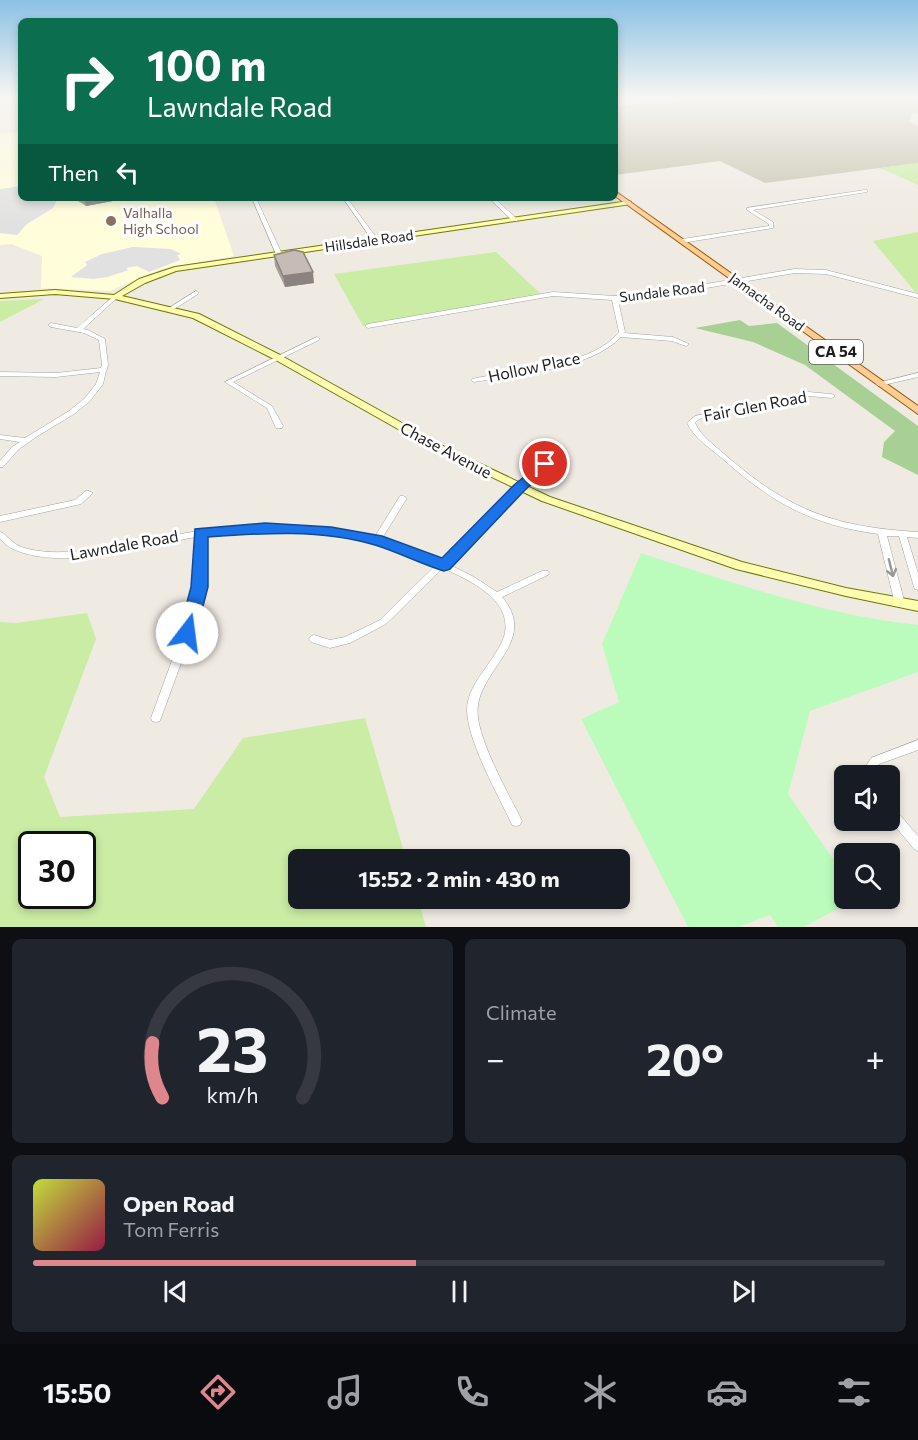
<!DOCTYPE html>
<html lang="en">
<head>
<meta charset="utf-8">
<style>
	body { margin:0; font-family:Commissioner,sans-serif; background:#20242c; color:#f1f3f6; height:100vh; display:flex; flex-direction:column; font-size:22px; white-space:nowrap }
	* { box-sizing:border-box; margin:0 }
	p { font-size:20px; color:#9ea1a6 }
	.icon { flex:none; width:33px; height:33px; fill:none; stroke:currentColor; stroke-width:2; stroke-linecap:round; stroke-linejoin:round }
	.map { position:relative; height:927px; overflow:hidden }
	.drawer { display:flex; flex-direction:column; gap:12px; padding:12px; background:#0d0f14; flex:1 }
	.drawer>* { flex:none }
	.banner { position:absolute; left:18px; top:18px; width:600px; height:183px; border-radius:9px; box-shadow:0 3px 9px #0003; background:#0b6e4f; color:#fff; overflow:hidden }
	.fabs { position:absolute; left:834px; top:765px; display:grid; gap:12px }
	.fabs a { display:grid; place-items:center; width:66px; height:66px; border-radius:9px; background:#171b24; box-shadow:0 3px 9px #0003; font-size:30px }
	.speed { position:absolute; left:18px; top:831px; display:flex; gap:12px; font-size:30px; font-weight:700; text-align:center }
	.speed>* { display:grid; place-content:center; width:78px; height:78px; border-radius:50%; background:#171b24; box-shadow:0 3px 9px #0003; line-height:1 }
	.speed .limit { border:3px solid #111; border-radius:9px; background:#fff; color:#111 }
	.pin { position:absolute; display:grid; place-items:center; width:51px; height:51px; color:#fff; margin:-26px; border:3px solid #fff; border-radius:50%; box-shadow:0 2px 6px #0007 }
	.me { position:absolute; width:66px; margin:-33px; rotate:15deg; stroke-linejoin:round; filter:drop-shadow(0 0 4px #0008) }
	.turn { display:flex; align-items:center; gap:21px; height:126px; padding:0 30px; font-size:27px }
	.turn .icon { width:78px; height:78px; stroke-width:2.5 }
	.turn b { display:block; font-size:42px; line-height:51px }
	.then { display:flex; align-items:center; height:57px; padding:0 30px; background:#0003; gap:12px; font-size:22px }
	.big { font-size:45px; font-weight:700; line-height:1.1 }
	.drawer .card { flex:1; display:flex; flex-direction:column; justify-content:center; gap:9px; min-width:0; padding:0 21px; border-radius:9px; background:#20242c }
	.drawer .dial { align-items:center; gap:0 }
	.dial svg { height:156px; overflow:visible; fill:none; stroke:#363941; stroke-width:7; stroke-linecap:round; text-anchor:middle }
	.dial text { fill:#f1f3f6; stroke:none }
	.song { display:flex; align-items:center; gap:18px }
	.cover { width:72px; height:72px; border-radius:9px; background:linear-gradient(135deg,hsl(70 70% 55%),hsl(340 70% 35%)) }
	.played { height:6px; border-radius:3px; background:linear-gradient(90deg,#df868c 45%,#363941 45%) }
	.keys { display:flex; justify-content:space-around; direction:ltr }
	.heat { display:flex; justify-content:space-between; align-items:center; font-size:33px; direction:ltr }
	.drawer .tiles { flex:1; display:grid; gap:12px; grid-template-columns:1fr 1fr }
	.card:last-child { grid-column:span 2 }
	.trip { position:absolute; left:288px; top:849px; width:342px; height:60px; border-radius:9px; background:#171b24; box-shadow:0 3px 9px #0003; font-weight:700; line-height:60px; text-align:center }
	.tab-bar { display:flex; height:96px; justify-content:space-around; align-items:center; background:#090b0e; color:#9ea1a6 }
	.tab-bar .icon { width:42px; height:42px }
	.tab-bar .on { color:#df868c }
	.tab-bar b { font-size:27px; color:#f1f3f6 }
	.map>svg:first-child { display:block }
	.education { fill:#fffdda }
	.construction { fill:#c3c2ad }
	.grass { fill:#cbeca4; fill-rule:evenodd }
	.forest { fill:#a9d094 }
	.park { fill:#bbfcbd }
	.parking { fill:#e1e1e1 }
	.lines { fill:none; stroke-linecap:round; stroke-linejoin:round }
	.street-casing { stroke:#a4a4a4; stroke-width:1 }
	.secondary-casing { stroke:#707700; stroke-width:2 }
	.primary-casing { stroke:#955c00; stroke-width:2 }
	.street { fill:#fff; fill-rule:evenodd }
	.secondary { fill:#fdfdb1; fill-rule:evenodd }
	.primary { fill:#ffcc96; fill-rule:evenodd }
	.wall { fill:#aaa19c }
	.shaded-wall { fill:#8b837f }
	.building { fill:#c6bbb5; stroke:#8b837f; stroke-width:1.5 }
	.oneway { stroke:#999 }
	.route { fill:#1a73e8; stroke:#114b97; stroke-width:1.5 }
	.education-dot { fill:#8d6e63; stroke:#fff; stroke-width:2 }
	.labels { text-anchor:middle; stroke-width:6; stroke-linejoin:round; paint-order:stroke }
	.far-education-label { font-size:14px; fill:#785e54; stroke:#fff; text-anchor:start }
	.far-street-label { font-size:14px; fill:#1d1d1d; stroke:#fff }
	.shield { fill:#fff; stroke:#616161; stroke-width:1.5 }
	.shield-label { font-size:15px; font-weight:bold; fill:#1d1d1d }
	.street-label { font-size:16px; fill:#1d1d1d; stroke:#fff }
</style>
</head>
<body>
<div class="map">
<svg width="918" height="927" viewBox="0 0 918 927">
	<rect width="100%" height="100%" fill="#efeae2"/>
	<path class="education" d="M21 132V198H214L234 256 161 269 110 291 41 288 42 256 11 244 0 245V134Z"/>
	<path class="construction" d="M691 98H918V113L912 114 909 122 918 126V163L765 183 720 161 615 175V106Z"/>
	<path class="grass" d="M918 163V185L880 168Z
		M918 232V292L916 293 873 241Z
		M496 252 543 296 363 326 334 274Z
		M44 299 0 322V301Z
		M87 613 96 639 44 777 60 817 194 809 243 738 365 718 406 859 298 860V898L418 899 426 927H0V622L16 623ZM32 844H82V896H32Z"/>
	<path class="forest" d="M740 320 749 326 777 323 918 426V475L882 457 884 442 895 431 805 365 753 342 695 328Z"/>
	<path class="park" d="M641 553C732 582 822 615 918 625V672L810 711 788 794 844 875V898L857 899 803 927H778L770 915 739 927H688L581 719 619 702 602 644Z"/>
	<path class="parking" d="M21 186V198H56V202L53 208 27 224 17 235 0 233V189Z
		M133 247 171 249 181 254 177 255 180 260 149 272 137 266 126 268 128 270 126 271 107 277 94 279 71 277 87 265 85 262 102 254Z"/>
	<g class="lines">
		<g class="street-casing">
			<path id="street" d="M865 190H867V192L753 210 773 222V228L682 243 679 241 682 239 769 226V224L747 210V208Z
				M252 198H256L282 254 281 255 276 254Z
				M343 198H347L378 240 377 241H373Z
				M489 198H494L517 219V221H513Z
				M795 269 826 270 918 294V298L826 274 795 273 647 298 618 300 625 332 624 333 673 337 689 344 686 346 672 341 621 337C589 370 518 374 474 382L472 381 471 380 472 379C511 370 577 367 609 342 613 339 616 335 619 332L612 300 553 296 368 328 365 326 368 324 553 292 615 296 647 294Z
				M196 291 199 293 198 294 174 309 172 310 169 308Z
				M115 295 117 296V298L83 329 88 330 105 339 108 365 107 368 108 369 106 371 103 384 90 401 74 414 36 437 18 450 3 467H0V461L12 447 20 442 0 439V435L25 438 69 411 85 398 96 384 100 372 56 377 0 376V372L56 373 101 368 102 365 99 340 84 333 51 327 48 325 51 323 77 328Z
				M317 337 320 339 319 340 233 382 272 406 283 426 282 428H276L267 408 225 382Z
				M918 373V377L879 386 876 384 877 383Z
				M808 392 832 394 835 396 832 398 808 396 699 419 695 423C702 438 718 448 730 459 792 512 837 527 918 532V538L907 537 918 573V590L915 589 914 587 899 536H887L905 604 903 606 900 607 897 606 895 604 878 534C812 525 772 503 723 459 710 448 695 439 687 423L695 416Z
				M542 462H545L549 464 448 564 474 577 497 592 542 571H548L549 573 548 575 502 597C538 639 484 666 478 705 473 733 509 794 522 821L520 825 516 826 512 825C498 794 468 743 467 710 467 695 476 681 485 669 492 658 502 646 505 633 511 598 468 580 443 568L386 624 350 643 330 648 311 642 309 639 311 636 314 635 330 640 345 637 380 620 436 565C363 533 283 525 204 535L203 587 192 633 161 718 160 721 156 722 152 721 151 718 182 633 195 587 196 537C143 546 66 571 15 550 9 548 5 543 0 539V532L3 533C9 538 14 544 21 547 40 553 60 553 80 551 129 547 175 532 224 528 275 523 324 526 374 538L400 496H403L407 498 381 540 441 560Z
				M86 491H89L93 493 81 504 0 522V516L75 500Z
				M918 740V750L879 764 871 776H860L871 758Z
				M890 807 894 808 918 836V851L914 849 890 820Z"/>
		</g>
		<g class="secondary-casing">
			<path id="secondary" d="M629 201 631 202V204L176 271 145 283 122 296 199 314 280 355 445 447 550 497 742 562 846 588 918 601V611L846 596 736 569 542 501 437 451 274 359 193 318 115 299 55 294 0 298V294L55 290 114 295 139 279 175 267Z"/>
		</g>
		<g class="primary-casing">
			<path id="primary" d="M615 191 918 406V414L615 196Z"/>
		</g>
		<use href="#street" class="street"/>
		<use href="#secondary" class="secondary"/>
		<use href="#primary" class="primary"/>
	</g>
	<path class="wall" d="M77 198H129L86 206 78 201Z
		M274 255 314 283 285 287 275 266Z"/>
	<path class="shaded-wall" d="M84 198H129L86 206Z
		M313 272 314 283 285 287 283 276Z"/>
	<path class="building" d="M294 250 303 252 313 272 283 276 274 255Z"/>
	<defs><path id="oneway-shaft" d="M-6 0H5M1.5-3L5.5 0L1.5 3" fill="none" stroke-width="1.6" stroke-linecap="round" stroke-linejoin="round" transform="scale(1.5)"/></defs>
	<use class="oneway" href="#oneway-shaft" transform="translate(891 568) rotate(76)"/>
	<linearGradient id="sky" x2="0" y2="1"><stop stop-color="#8bc1e4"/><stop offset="0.43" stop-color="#f8f6f2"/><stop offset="1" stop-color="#f8f6f2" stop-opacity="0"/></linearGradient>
	<rect width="918" height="228" fill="url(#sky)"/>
	<path class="route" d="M545 460 552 464 550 467 524 491 450 569 444 571C421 564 398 552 375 545 321 529 262 533 208 537V587L196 633 193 637H181L179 633 191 587 195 529 265 523 331 527 382 536 442 558 514 485Z"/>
	<circle class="education-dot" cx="111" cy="221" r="6"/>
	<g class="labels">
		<g class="far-education-label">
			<text x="123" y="218">Valhalla<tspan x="123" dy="16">High School</tspan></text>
		</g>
		<g class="far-street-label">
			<text transform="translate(369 241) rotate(-8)" y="5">Hillsdale Road</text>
			<text transform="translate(662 292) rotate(-7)" y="5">Sundale Road</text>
			<text transform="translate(767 302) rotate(36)" y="5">Jamacha Road</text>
		</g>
		<rect class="shield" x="809" y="340" width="54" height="24" rx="4.5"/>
		<g class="shield-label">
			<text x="836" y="357">CA 54</text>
		</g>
		<g class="street-label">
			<text transform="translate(534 367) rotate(-12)" y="6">Hollow Place</text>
			<text transform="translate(755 406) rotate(-11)" y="6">Fair Glen Road</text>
			<text transform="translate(446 450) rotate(28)" y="6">Chase Avenue</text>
			<text transform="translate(124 545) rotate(-10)" y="6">Lawndale Road</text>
		</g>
	</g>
</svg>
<div class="fabs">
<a><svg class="icon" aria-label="sound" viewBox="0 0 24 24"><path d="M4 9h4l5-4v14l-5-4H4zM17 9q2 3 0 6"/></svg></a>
<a><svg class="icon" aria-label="search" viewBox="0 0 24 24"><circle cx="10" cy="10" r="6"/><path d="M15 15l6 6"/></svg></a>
</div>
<div class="speed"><div class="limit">30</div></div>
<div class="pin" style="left:545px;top:464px;background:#d93025"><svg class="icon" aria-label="arrive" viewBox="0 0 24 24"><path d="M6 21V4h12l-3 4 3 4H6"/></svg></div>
<svg class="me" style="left:187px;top:633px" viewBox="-20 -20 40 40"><circle r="19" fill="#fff"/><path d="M0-13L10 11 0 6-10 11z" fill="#1a73e8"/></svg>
<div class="trip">15:52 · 2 min · 430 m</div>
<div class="banner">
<div class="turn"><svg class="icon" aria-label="right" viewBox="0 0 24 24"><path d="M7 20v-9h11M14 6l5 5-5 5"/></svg><div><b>100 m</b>Lawndale Road</div></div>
<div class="then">Then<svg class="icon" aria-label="left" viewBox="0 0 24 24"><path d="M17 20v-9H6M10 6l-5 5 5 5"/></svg></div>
</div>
</div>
<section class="drawer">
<div class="tiles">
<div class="card dial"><svg viewBox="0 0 100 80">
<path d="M14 69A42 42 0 1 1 86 69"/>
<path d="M14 69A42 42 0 0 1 9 41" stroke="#df868c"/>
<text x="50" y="56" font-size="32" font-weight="700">23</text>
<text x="50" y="72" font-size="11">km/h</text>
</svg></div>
<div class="card"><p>Climate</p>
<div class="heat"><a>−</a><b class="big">20°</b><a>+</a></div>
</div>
<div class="card">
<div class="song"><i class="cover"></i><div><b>Open Road</b><p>Tom Ferris</p></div></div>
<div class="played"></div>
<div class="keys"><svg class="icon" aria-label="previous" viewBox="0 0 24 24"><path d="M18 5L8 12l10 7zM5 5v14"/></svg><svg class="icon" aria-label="pause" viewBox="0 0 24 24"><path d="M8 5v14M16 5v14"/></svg><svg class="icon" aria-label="next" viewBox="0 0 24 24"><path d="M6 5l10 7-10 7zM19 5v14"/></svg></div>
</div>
</div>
</section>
<nav class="tab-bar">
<b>15:50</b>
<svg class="icon on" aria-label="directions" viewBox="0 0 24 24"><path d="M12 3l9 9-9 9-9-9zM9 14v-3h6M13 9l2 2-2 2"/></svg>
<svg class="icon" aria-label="music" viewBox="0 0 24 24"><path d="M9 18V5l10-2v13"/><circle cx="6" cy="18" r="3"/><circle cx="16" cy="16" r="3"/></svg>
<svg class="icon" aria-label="phone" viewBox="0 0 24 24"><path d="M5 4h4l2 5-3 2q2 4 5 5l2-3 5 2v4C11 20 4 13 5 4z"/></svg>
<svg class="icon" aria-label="climate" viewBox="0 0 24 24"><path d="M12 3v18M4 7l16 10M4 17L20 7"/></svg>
<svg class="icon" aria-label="car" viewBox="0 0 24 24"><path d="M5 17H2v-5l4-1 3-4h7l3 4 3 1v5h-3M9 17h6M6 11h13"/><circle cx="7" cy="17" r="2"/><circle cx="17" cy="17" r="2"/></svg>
<svg class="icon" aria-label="filters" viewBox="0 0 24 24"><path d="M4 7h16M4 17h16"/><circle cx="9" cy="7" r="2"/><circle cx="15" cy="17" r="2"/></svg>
</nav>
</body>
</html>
